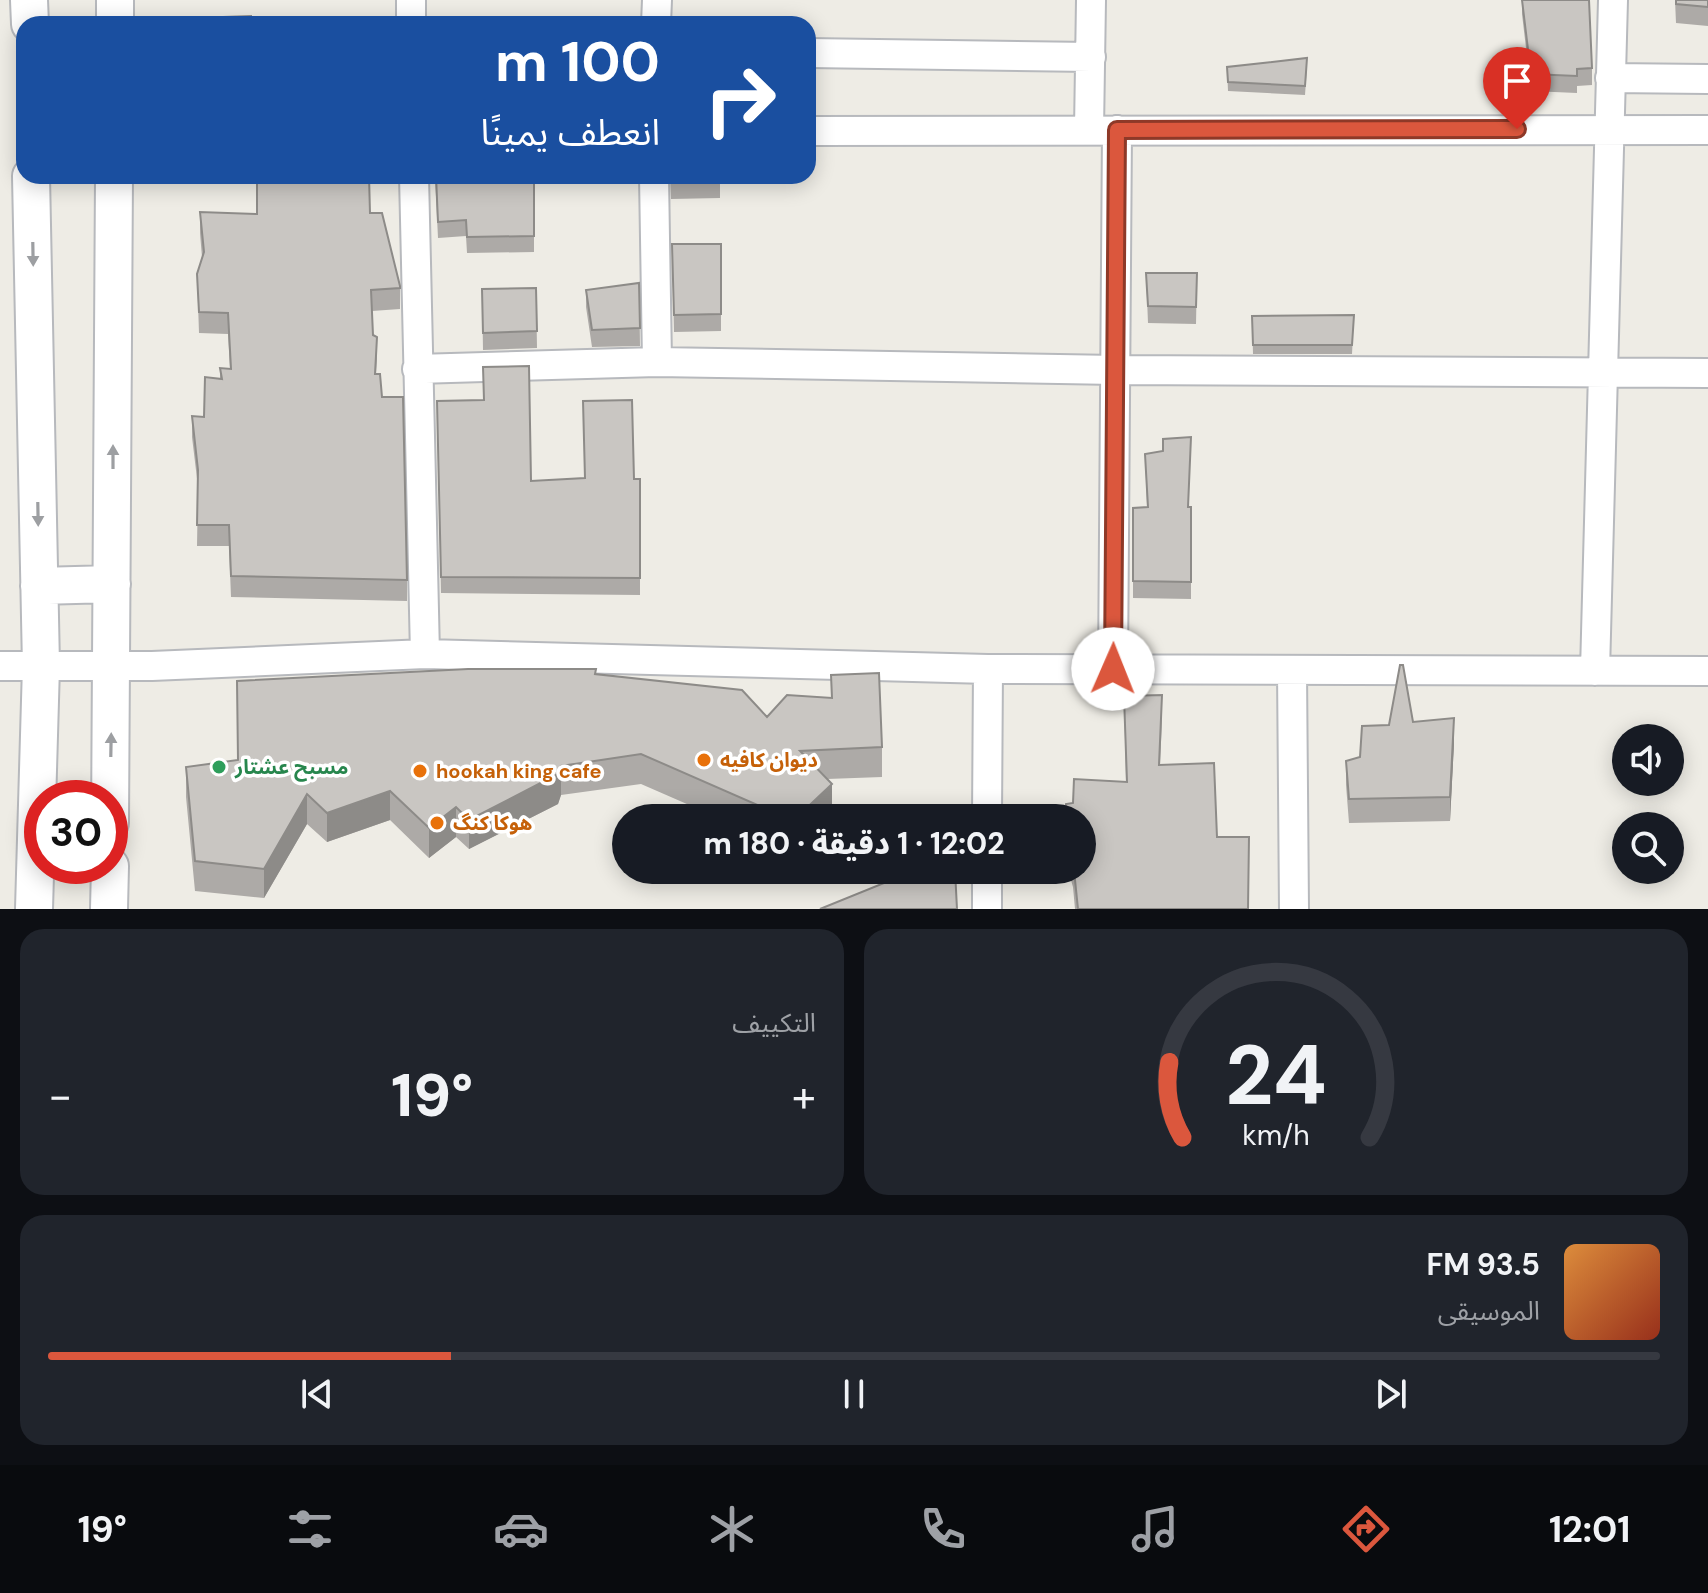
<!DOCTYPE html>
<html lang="ar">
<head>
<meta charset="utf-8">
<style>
	body { margin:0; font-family:"DM Sans","Noto Sans Arabic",sans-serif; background:#20242c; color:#f1f3f6; direction:rtl; height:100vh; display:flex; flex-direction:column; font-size:30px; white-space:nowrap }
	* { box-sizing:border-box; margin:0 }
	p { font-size:26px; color:#9ea1a6 }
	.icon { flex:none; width:44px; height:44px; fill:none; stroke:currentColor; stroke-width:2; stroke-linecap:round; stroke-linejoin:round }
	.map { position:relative; height:909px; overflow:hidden; direction:ltr }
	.details { display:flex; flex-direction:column; gap:20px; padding:20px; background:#0d0f14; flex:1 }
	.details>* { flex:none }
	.guide { position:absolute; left:16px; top:16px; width:800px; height:168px; border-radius:24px; box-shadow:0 4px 20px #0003; direction:rtl; background:#1a4fa0; color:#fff; overflow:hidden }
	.fabs { position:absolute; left:1612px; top:724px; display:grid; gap:16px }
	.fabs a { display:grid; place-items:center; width:72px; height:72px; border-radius:50%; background:#171b24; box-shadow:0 4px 20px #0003; font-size:40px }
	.speed { position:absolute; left:24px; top:780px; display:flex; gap:16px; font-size:40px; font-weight:700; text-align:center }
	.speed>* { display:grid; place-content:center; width:104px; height:104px; border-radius:50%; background:#171b24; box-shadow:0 4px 20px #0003; line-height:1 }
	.speed .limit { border:12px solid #d22; background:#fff; color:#111 }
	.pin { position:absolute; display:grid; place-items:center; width:68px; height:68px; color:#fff; margin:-82px -34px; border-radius:50% 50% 50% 0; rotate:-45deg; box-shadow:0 0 8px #0007 }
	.pin .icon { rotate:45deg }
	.me { position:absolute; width:88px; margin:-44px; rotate:1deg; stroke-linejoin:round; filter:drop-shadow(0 0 6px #0008) }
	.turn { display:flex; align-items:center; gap:28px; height:168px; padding:0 24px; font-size:36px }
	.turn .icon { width:104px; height:104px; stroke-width:2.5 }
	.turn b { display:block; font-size:56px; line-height:68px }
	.big { font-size:60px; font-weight:800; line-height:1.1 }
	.details .tile { flex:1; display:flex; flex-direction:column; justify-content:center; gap:12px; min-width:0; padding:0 28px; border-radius:24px; background:#20242c }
	.details .dial { align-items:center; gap:0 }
	.dial svg { height:208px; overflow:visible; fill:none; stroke:#363941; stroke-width:7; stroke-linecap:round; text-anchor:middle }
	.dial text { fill:#f1f3f6; stroke:none }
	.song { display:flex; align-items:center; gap:24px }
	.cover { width:96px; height:96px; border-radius:12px; background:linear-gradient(135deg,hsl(30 70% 55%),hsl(10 70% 35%)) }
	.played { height:8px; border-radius:4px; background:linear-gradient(90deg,#db573d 25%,#363941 25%) }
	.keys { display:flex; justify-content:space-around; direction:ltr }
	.heat { display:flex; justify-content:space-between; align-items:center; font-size:44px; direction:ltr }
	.details .tiles { flex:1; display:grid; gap:20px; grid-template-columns:1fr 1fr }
	.tile:last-child { grid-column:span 2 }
	.trip { position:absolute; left:612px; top:804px; width:484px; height:80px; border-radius:40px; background:#171b24; box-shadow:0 4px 20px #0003; font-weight:800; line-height:80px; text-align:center; direction:rtl }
	.dock { display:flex; height:128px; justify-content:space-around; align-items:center; background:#090b0e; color:#9ea1a6 }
	.dock .icon { width:56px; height:56px }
	.dock .selected { color:#db573d }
	.dock b { font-size:36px; color:#f1f3f6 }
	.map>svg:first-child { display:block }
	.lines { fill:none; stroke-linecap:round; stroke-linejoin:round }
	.minor-casing { stroke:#b7b9bd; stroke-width:32 }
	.tertiary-casing { stroke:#b7b9bd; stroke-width:40 }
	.minor { stroke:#fff; stroke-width:28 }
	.tertiary { stroke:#fff; stroke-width:36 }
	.wall { fill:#adaaa7 }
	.shaded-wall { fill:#8d8b88 }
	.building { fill:#c9c6c2; stroke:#8d8b88; stroke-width:2 }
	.oneway { fill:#9d9fa2 }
	.route-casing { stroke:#8e3928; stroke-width:20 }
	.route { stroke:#db573d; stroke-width:14 }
	.food-dot { fill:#e8710a; stroke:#fff; stroke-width:3 }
	.leisure-dot { fill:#2e9e5b; stroke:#fff; stroke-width:3 }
	.labels { text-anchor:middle; stroke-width:7; stroke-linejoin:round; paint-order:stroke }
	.food-label { font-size:20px; font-weight:bold; fill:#c56008; stroke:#fff; text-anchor:start }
	.leisure-label { font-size:20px; font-weight:bold; fill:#27864d; stroke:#fff; text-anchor:start }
</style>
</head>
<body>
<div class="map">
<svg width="1708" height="909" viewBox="0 0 1708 909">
	<rect width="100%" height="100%" fill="#eeece5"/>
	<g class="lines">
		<g class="minor-casing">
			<path id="minor" d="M411 0V24
				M656 24 657 0
				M808 53 1091 57
				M1610 78 1708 79
				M1089 130 1091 0
				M808 131 1708 130
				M414 176 425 654
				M654 176 657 362
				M417 369 657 362 1116 370 1708 373
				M0 666H152L425 654 988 669 1708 671
				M1113 669 1117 130
				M1292 670 1294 909
				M1595 671 1613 0
				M987 818 988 669
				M987 909V870"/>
		</g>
		<g class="tertiary-casing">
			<path id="tertiary" d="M29 0 30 24
				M115 24V0
				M31 176 41 666 34 909
				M39 586 112 584
				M110 823 114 176
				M109 909 110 866"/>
		</g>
		<use href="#minor" class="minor"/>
		<use href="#tertiary" class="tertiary"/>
	</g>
	<path class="wall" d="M1522 0 1592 68V85L1577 86V93L1531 91 1522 14Z
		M1675 0H1708V26L1676 23Z
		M1227 67H1307L1305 95 1228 91Z
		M435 176H534V252L467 253 466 236 438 238Z
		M670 176H720V198L671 199Z
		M200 212 257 214 370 213 400 286V309L372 311 373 335 377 358 376 374 382 397 407 580V601L231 597 229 546H197L198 487 192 437V416L204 417 220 379V368L230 369 228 334 199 333 197 274 202 257 200 233Z
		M672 244H721V331L674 332Z
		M1146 273H1197L1196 324 1148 323Z
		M639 283 640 346 592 347 586 307V290Z
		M536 288 537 348 483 350 482 289Z
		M1354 315 1352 354H1253L1252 316Z
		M437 401 531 481 640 479V595L441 593Z
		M1145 454 1189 507H1191V599L1133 598V508L1147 507Z
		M596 674 767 717 831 698V675L882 747V777L827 779 832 814 828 818H719L641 784 561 795 558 804 469 849 456 837 429 858 390 820 327 842 307 824 264 898 195 891 186 797V767L237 760Z
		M1124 696 1162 720 1160 765 1217 837 1248 909H1075L1073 887 1068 870H1082V818H1066V804L1073 803 1126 782Z
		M1413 722 1454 743 1450 821 1349 823 1346 785V761L1360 757Z"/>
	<path class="shaded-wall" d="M1454 718V743L1450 821V797Z
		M561 766V795L558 804 469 849V820Z
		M832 784V814L828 818H796Z
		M390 791V820L327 842V813Z
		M307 794V824L264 898V869Z
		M456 807V837L429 858V828Z"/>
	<path class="building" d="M1522 0H1589L1592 68 1577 69V76L1531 74Z
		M1676 0H1708V7L1676 4Z
		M251 16V24H225L224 17Z
		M353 17H383V24H353Z
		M1307 58 1305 86 1228 82 1227 67Z
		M257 176H369L370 213H382L400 286V288L371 290 373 335 377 337 375 374H380L382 397H403L407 580 231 576 229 525H197L198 470 192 416 204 417 205 377 222 379 220 368 231 369 228 313 199 312 197 274 204 252 200 212 257 214Z
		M436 176H534V236L467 237 466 220 438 222Z
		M671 176H720V181L671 182Z
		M672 244H721V314L674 315Z
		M1146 273H1197L1196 307 1148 306Z
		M639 283 640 328 592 330 586 290Z
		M536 288 537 331 483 333 482 289Z
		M1354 315 1352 345H1253L1252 316Z
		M529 366 531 481 585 478 583 401 632 400 634 479H640V578L441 577 437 401 484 400 483 367Z
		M1191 437 1188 507H1191V582L1133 581V508L1148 507 1145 454 1163 451V439Z
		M1400 665H1403L1413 722 1454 718 1450 797 1349 799 1346 761 1360 757 1362 726 1389 725Z
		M468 669H596L595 674 742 690 767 717 787 695 832 698 831 675 879 673 882 747 800 751 832 784 796 818H787L641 754 561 766 558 774 469 820 456 807 429 828 390 791 327 813 307 794 264 869 195 861 186 767 238 760 237 681Z
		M1162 695 1159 765 1214 763 1217 837H1249L1248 909H1078L1074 870H1082V818H1067L1066 804 1073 803 1074 779 1127 782 1124 696Z
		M916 870H955L957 909H820Z"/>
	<defs><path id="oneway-solid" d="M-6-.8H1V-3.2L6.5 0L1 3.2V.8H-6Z" transform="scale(2)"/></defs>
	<g class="oneway">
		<use href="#oneway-solid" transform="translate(33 254) rotate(89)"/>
		<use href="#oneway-solid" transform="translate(113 457) rotate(-90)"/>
		<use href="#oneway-solid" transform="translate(38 514) rotate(89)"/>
		<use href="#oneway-solid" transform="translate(111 745) rotate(-89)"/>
	</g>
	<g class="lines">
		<g class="route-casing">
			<path id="route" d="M1113 669 1117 130 1517 129"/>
		</g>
		<use href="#route" class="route"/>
	</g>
	<g class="food-dot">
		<circle cx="704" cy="760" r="8"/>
		<circle cx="420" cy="771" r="8"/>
		<circle cx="437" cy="823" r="8"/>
	</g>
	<circle class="leisure-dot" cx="219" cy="767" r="8"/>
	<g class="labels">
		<g class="food-label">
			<text x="720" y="767">ديوان كافيه</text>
			<text x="436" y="778">hookah king cafe</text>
			<text x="453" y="830">هوكا كنگ</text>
		</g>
		<g class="leisure-label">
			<text x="235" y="774">مسبح عشتار</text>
		</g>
	</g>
</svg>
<div class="fabs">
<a><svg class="icon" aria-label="sound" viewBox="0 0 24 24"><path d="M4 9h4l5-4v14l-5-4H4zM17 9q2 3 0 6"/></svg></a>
<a><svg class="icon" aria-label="search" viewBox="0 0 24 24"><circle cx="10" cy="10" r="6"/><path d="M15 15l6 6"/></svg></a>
</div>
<div class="speed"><div class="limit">30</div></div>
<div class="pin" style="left:1517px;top:129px;background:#d93025"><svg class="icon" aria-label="arrive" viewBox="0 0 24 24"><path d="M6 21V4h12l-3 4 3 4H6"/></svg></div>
<svg class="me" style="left:1113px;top:669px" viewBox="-20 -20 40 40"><circle r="19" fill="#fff"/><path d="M0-13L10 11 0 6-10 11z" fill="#db573d"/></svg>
<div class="trip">12:02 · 1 دقيقة · 180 m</div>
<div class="guide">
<div class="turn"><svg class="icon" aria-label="right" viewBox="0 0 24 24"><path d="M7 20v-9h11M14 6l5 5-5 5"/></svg><div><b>100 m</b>انعطف يمينًا</div></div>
</div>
</div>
<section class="details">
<div class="tiles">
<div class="tile dial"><svg viewBox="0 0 100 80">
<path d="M14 69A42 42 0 1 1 86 69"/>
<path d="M14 69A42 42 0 0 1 9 40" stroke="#db573d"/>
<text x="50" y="56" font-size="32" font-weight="700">24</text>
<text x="50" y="72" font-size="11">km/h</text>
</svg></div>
<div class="tile"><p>التكييف</p>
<div class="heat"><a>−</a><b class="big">19°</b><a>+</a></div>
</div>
<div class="tile">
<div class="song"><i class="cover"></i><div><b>93.5 FM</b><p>الموسيقى</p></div></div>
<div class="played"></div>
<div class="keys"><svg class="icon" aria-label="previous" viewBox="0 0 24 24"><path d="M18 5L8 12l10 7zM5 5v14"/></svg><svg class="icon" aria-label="pause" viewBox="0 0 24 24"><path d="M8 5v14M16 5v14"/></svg><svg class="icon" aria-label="next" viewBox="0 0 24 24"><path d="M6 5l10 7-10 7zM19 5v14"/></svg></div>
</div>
</div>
</section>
<nav class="dock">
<b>12:01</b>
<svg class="icon selected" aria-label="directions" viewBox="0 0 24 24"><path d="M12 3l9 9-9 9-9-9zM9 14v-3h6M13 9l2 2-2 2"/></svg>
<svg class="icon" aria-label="music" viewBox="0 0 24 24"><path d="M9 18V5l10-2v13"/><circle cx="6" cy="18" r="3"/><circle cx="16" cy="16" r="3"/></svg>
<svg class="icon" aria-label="phone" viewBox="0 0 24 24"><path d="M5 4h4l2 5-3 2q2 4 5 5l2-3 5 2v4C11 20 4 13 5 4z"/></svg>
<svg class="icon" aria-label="climate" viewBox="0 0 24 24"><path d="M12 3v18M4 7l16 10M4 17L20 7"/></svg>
<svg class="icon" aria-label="car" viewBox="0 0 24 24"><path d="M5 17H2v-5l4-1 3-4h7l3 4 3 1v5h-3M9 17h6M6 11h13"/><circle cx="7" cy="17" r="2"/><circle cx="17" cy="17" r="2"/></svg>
<svg class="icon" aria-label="filters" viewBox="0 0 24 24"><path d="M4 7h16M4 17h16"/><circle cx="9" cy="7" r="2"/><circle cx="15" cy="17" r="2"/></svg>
<b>19°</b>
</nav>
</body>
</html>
